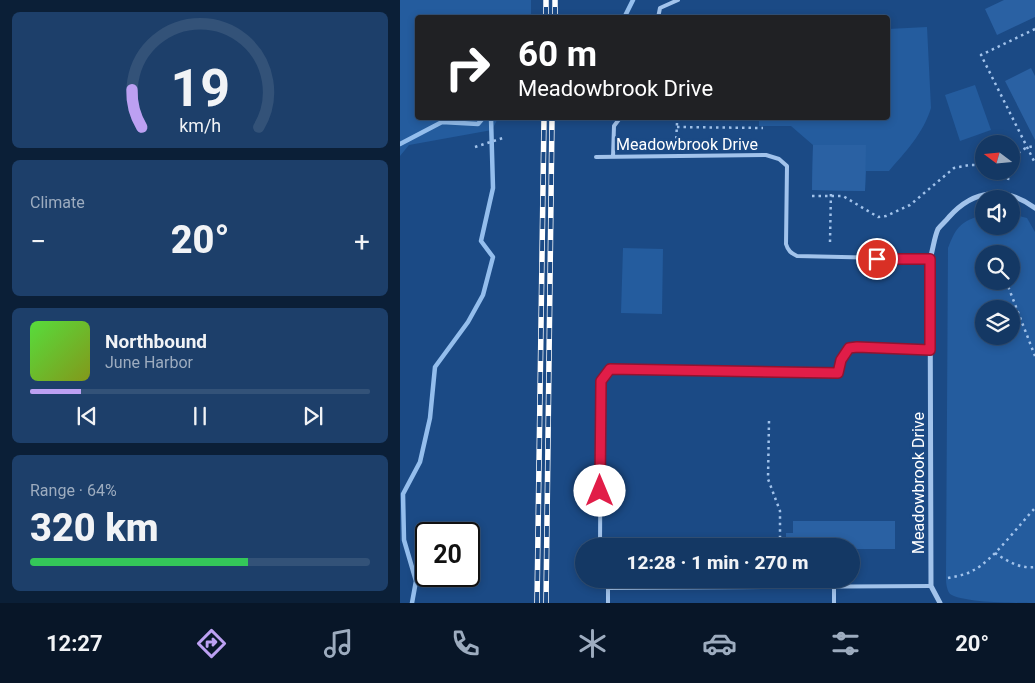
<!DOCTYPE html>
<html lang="en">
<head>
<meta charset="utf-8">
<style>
	body { margin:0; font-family:Roboto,sans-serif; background:#1d3f6a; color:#f1f3f6; height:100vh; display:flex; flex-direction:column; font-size:19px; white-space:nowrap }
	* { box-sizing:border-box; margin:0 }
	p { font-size:16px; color:#9dacbf }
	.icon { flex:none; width:28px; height:28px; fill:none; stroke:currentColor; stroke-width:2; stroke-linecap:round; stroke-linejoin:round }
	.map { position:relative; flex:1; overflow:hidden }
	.drawer { display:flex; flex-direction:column; gap:12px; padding:12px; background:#0b1f37; width:400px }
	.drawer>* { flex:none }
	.top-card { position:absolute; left:15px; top:15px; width:475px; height:105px; border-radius:5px; box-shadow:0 2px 8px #0003,0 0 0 1px #335278; background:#202124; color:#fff; overflow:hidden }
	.needle { width:32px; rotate:286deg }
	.controls { position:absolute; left:575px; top:135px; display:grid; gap:10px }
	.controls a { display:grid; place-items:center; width:45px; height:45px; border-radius:50%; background:#143864; box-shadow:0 2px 8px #0003,0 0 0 1px #335278; font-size:25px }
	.speed { position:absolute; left:15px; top:522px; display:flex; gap:10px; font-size:25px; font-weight:700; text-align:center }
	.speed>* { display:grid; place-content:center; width:65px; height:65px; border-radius:50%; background:#143864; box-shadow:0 2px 8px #0003,0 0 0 1px #335278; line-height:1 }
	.speed .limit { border:2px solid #111; border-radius:8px; background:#fff; color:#111 }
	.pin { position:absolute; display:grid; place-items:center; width:42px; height:42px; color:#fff; margin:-21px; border:2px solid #fff; border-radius:50%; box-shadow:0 1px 5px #0007 }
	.me { position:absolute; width:55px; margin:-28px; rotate:0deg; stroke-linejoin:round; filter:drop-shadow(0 0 4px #0008) }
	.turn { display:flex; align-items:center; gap:18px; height:105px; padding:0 20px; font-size:22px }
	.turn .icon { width:65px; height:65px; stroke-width:2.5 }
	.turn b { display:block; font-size:35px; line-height:42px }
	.big { font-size:38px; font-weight:800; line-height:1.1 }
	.drawer .tile { flex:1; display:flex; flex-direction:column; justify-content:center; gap:8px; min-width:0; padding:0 18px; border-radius:8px; background:#1d3f6a }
	.drawer .dial { align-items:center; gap:0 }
	.dial svg { height:130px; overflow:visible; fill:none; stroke:#335278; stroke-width:7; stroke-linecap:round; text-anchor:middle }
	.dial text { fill:#f1f3f6; stroke:none }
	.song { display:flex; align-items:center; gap:15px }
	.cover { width:60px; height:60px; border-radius:8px; background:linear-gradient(135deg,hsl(110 70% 55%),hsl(70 70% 35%)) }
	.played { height:5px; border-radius:2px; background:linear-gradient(90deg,#bca0f2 15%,#335278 15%) }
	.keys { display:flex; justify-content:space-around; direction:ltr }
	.heat { display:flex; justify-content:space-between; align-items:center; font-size:28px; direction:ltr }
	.charge { height:8px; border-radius:4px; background:linear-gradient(90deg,#34c759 64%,#335278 0) }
	.trip { position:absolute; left:175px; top:538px; width:285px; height:50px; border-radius:25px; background:#143864; box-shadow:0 2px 8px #0003,0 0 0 1px #335278; font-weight:800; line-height:50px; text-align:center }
	.tabs { display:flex; height:80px; justify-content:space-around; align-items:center; background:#081628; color:#9dacbf }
	.tabs .icon { width:35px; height:35px }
	.tabs .on { color:#bca0f2 }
	.tabs b { font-size:22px; color:#f1f3f6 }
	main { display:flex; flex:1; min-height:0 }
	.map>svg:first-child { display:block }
	.green { fill:#245c9e; fill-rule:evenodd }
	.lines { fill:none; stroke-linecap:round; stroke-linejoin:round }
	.stream { stroke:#94beed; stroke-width:4.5 }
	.building { fill:#2a61a3 }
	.path { stroke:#a2c3eb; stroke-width:2.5; stroke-dasharray:2.5 4; stroke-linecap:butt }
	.service { stroke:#a2c3eb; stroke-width:4 }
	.minor { stroke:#a2c3eb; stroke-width:5 }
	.rail-casing { stroke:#fff; stroke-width:5.5 }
	.rail { stroke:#1b4a85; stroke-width:4; stroke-dasharray:11; stroke-linecap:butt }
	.route-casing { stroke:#92132f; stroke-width:12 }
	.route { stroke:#e11d48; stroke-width:9 }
	.labels { text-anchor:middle; stroke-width:5; stroke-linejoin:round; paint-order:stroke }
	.street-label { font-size:16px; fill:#fff; stroke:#1b4a85 }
</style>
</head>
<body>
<main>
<section class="drawer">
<div class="tile dial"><svg viewBox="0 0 100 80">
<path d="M14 69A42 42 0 1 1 86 69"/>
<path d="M14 69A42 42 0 0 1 8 46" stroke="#bca0f2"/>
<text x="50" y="56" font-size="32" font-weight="700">19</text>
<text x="50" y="72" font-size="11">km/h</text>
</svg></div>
<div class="tile"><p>Climate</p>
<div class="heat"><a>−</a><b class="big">20°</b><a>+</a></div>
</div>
<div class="tile">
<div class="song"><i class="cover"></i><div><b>Northbound</b><p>June Harbor</p></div></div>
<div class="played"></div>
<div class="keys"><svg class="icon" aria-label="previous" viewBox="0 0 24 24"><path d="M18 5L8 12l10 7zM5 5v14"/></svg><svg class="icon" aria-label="pause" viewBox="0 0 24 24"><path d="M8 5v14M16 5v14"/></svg><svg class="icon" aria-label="next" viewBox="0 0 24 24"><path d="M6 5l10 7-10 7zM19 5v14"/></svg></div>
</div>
<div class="tile"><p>Range · 64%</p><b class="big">320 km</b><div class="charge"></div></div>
</section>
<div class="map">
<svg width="635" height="603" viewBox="0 0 635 603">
	<rect width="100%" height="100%" fill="#1b4a85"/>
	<path class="green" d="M0 0H131V17L18 18V118H98L92 130 9 145 0 156Z
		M527 27 531 108C523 134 506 151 489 171H466L465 191 412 190 413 145 391 126H359V118H488V29Z
		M575 85 591 130 560 141 545 95Z
		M584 214V226H611V214L627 218 635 232V603C615 603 564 603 550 594 546 589 546 581 546 575L548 248C557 225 561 222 584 214ZM584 254H611V281H584ZM584 309H611V336H584Z
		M223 248 263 249 262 314 221 313Z"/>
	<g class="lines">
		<path class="stream" d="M224 18 233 0
			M0 144 42 122 78 124 83 118
			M12 603 16 581 4 540 3 494 20 462 30 418 35 367 68 322 83 295 93 257 81 241 93 188 91 118"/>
	</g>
	<path class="building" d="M604 0H635V17L597 35 585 9Z
		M631 68 635 76V140L605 81Z
		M413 145H466L465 191 412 190Z
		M393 521H495V549H451V546H386V533H393Z"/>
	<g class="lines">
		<path class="path" d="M635 29 581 55 635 163
			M277 127 363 128
			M276 145 277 123
			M75 147 103 138
			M611 164C617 153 623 147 635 146
			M608 180 609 171
			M412 196H443L478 217 486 216 510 205 554 168 569 165H584
			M430 242 431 190
			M606 281 635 356
			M369 421 368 479 380 511V546
			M595 553C607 561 620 569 635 567
			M548 578C557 576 566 575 574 570 592 561 620 524 635 508"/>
		<path class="service" d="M258 18 260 8 278 0
			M196 157 366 155 379 159 387 166 386 244C388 251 391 253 397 256L530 259
			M213 157 214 126 220 118
			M200 546 201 381 210 369 438 373 441 360 449 349 457 347 530 350
			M200 579 208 588V603
			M434 586V603
			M208 588 531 586"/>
		<path class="minor" d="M540 603 531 586 530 259C533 250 534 238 538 229 541 225 546 221 549 217 574 189 605 186 635 208"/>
		<g class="rail-casing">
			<path id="rail" d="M146 18V0
				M155 18V0
				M137 603 144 118
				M146 603 152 118"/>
		</g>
		<use href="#rail" class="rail"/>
	</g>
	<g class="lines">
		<g class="route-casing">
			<path id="route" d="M200 491 201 381 210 369 438 373 441 360 449 348 457 347 530 350V259H477"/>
		</g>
		<use href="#route" class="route"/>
	</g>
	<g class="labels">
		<g class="street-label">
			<text x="287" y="150">Meadowbrook Drive</text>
			<text transform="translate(518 483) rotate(-90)" y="6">Meadowbrook Drive</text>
		</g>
	</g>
</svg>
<div class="controls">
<a><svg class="needle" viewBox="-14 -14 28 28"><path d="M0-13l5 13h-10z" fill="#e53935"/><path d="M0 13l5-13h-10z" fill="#9dacbf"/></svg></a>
<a><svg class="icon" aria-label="sound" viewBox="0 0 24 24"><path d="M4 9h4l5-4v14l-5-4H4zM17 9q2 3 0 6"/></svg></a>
<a><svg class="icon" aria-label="search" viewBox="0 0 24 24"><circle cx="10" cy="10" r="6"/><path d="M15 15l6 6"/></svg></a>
<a><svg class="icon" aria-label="layers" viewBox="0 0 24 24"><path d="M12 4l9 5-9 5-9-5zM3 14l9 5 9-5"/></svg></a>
</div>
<div class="speed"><div class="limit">20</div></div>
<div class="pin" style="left:477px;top:259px;background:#d93025"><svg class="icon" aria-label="arrive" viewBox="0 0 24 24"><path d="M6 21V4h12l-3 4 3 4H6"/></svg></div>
<svg class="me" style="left:200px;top:491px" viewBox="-20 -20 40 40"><circle r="19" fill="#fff"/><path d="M0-13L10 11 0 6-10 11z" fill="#e11d48"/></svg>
<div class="trip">12:28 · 1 min · 270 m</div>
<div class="top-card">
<div class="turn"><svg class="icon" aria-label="right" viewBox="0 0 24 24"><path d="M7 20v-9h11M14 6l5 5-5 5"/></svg><div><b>60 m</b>Meadowbrook Drive</div></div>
</div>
</div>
</main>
<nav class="tabs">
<b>12:27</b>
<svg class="icon on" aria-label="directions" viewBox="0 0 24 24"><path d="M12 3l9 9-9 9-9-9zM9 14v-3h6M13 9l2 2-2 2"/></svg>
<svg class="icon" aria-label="music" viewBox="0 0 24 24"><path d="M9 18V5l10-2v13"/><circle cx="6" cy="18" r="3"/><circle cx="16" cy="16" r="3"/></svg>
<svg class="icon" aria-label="phone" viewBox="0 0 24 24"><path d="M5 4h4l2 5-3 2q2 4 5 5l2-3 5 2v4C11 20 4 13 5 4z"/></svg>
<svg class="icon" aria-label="climate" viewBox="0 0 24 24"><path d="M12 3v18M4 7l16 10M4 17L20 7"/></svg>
<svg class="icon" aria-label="car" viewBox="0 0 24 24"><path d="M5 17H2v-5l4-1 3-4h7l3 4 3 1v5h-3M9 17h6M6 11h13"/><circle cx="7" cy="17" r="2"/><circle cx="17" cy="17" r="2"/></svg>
<svg class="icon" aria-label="filters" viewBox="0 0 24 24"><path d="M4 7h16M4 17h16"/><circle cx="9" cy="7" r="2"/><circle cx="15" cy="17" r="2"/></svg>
<b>20°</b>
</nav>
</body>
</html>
